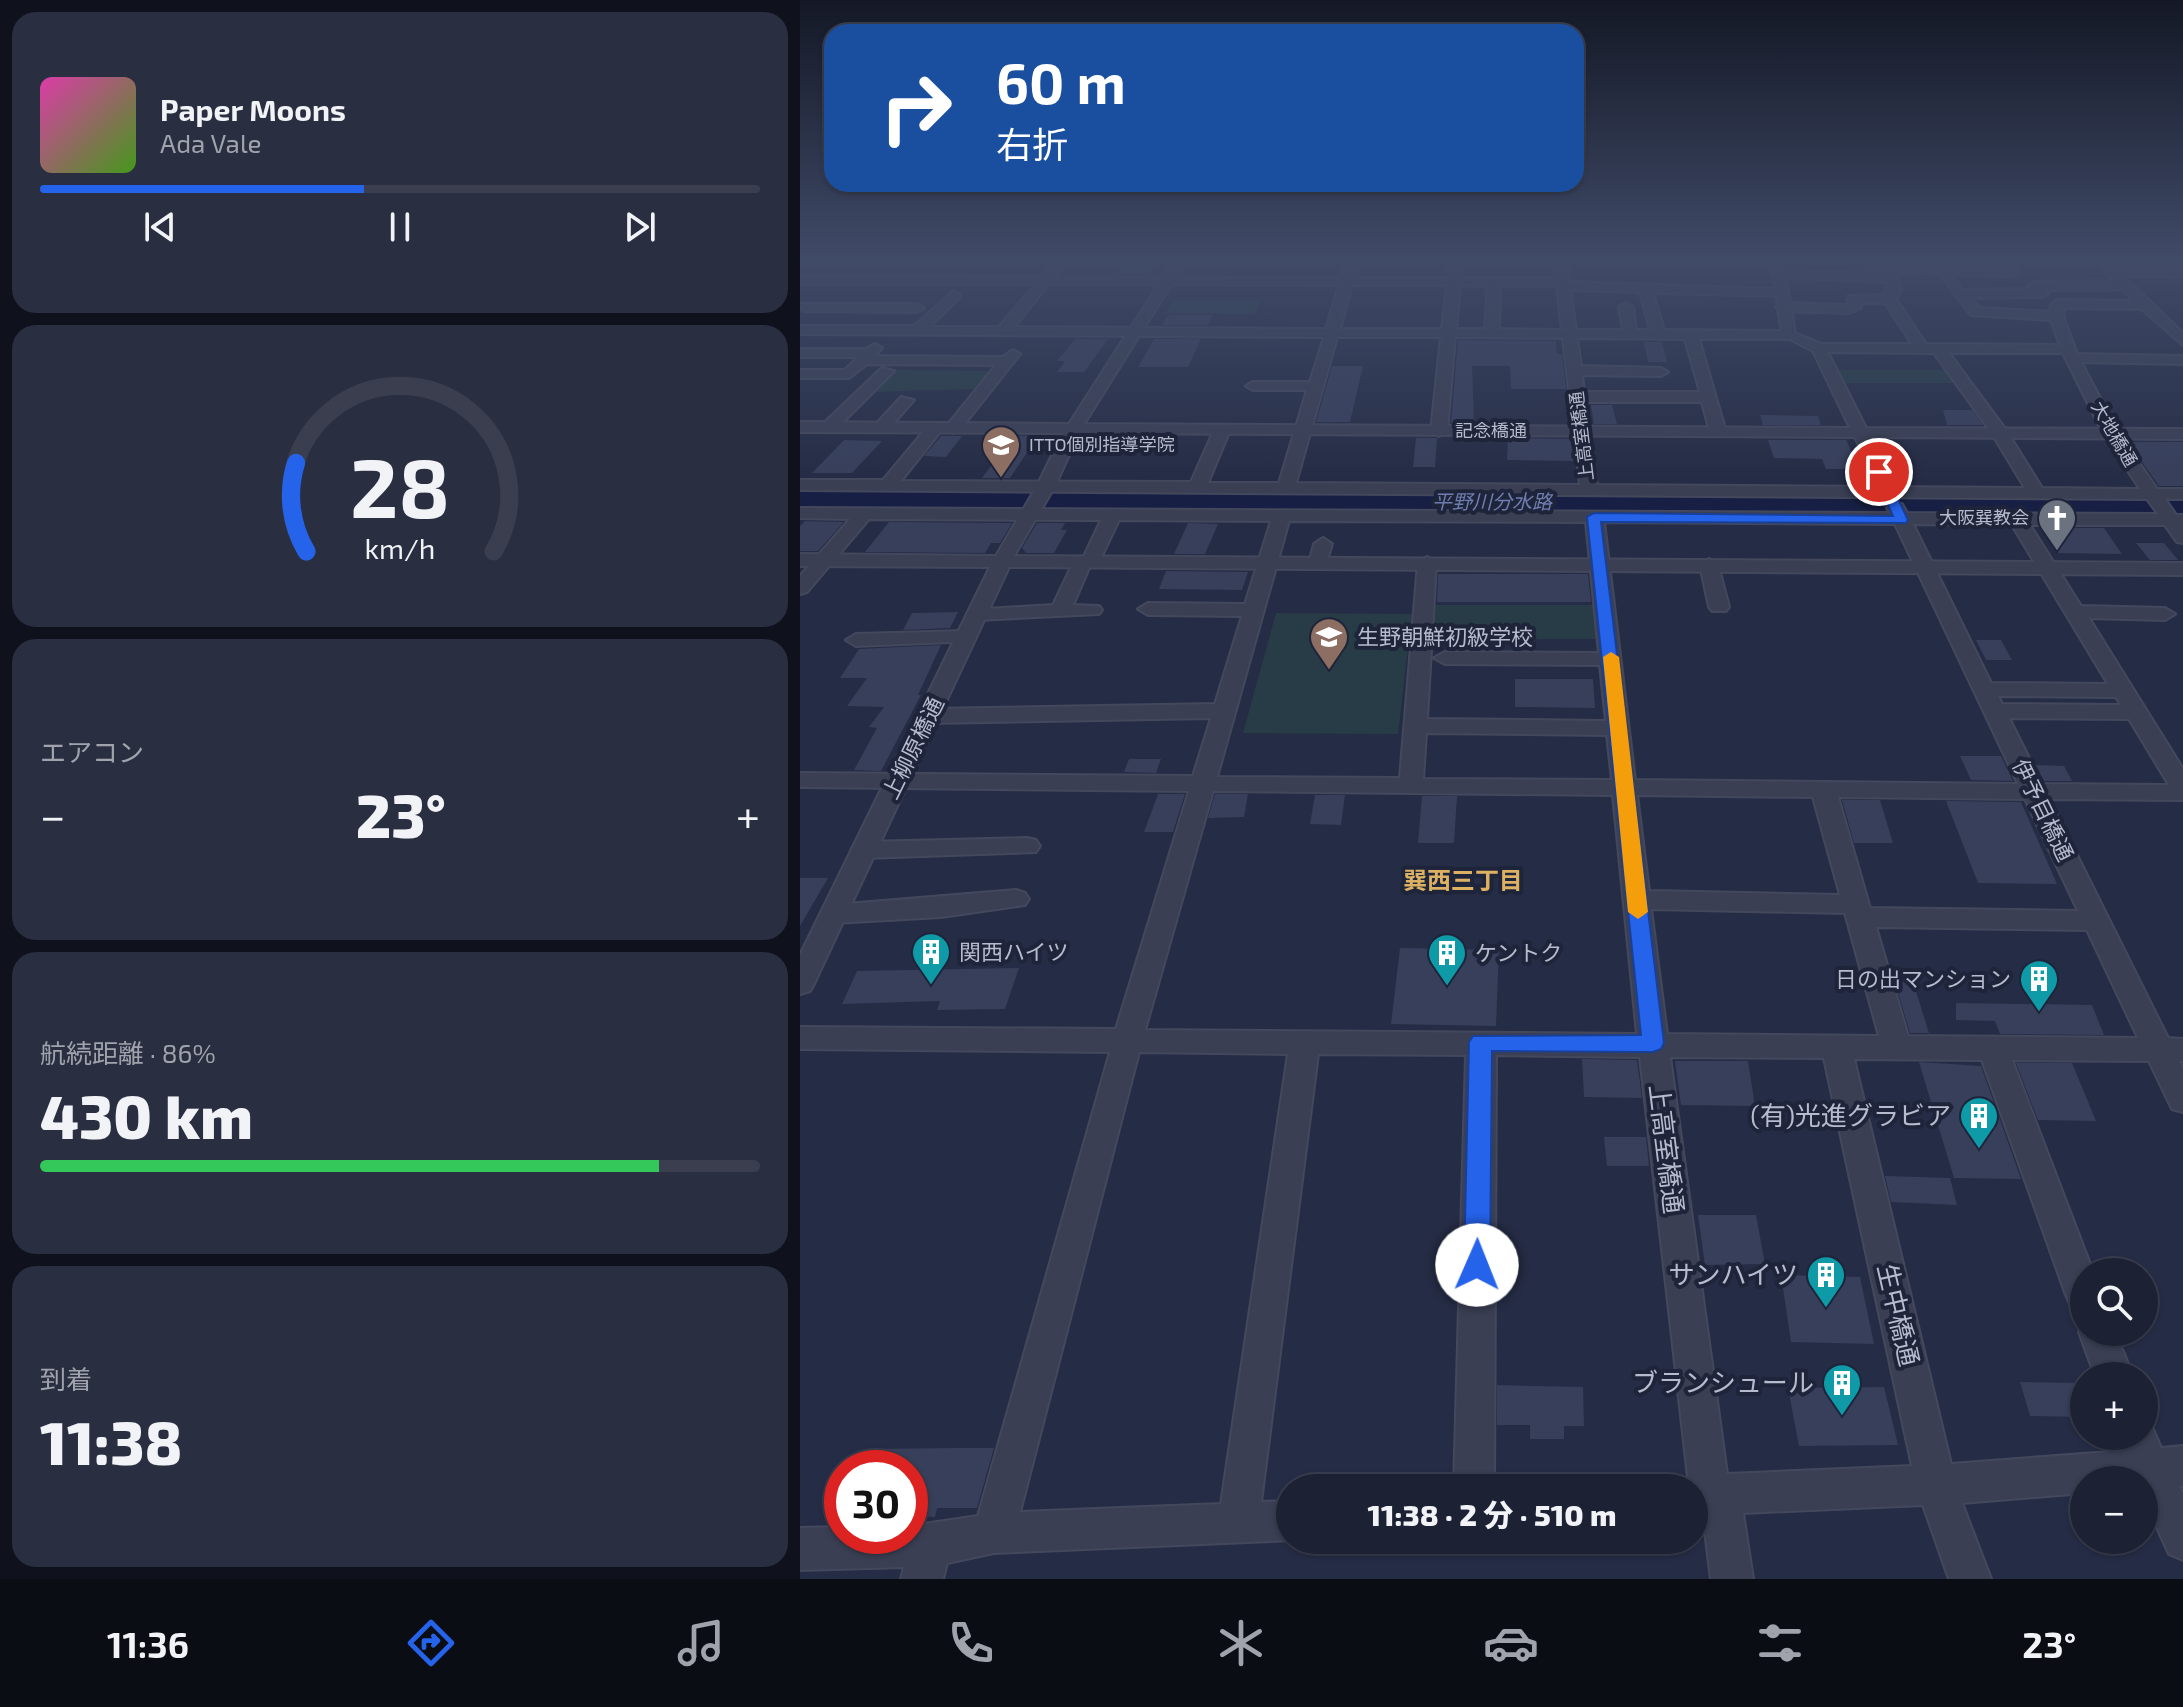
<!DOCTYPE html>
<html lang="ja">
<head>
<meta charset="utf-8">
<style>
	body { margin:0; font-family:"Exo 2","Noto Sans JP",sans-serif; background:#292e40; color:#f1f3f6; height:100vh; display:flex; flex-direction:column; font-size:30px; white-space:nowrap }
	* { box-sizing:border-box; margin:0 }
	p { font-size:26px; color:#a0a3ac }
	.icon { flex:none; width:44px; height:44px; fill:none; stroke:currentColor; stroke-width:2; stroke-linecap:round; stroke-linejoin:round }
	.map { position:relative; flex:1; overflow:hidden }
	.details { display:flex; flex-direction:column; gap:12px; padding:12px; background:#0f121d; width:800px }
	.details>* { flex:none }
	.banner { position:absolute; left:24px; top:24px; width:760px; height:168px; border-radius:24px; box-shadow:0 2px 6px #0004,0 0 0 2px #3a3e4f; background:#1a4fa0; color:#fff; overflow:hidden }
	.fabs { position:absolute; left:1270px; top:1258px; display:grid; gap:16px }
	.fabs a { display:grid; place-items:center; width:88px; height:88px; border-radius:50%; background:#1c2134; box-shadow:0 2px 6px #0004,0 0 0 2px #3a3e4f; font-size:40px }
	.speed { position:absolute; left:24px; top:1450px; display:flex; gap:16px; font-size:40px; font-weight:700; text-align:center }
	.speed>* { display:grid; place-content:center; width:104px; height:104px; border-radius:50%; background:#1c2134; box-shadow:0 2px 6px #0004,0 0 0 2px #3a3e4f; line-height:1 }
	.speed .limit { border:12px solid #d22; background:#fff; color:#111 }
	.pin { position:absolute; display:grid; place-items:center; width:68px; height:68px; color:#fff; margin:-34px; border:4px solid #fff; border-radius:50%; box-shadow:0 2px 8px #0007 }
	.me { position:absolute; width:88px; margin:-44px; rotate:1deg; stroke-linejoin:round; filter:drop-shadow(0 0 6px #0008) }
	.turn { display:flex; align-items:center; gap:28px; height:168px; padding:0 40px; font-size:36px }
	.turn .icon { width:104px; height:104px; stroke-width:2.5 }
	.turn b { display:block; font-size:56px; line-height:68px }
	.big { font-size:60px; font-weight:800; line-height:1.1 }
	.details .card { flex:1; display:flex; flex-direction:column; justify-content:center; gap:12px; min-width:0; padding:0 28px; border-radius:24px; background:#292e40 }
	.details .dial { align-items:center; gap:0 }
	.dial svg { height:208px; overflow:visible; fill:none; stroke:#3a3e4f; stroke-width:7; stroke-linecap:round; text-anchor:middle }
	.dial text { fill:#f1f3f6; stroke:none }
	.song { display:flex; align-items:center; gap:24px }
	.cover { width:96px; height:96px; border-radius:12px; background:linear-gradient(135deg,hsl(320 70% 55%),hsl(100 70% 35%)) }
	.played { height:8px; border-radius:4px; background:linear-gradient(90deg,#2563eb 45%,#3a3e4f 45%) }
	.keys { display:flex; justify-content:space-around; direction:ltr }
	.heat { display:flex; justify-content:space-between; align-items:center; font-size:44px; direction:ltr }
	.charge { height:12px; border-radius:6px; background:linear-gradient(90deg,#34c759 86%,#3a3e4f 0) }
	.trip { position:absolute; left:476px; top:1474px; width:432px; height:80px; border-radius:40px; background:#1c2134; box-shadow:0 2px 6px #0004,0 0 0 2px #3a3e4f; font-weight:800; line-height:80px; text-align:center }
	.tab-bar { display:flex; height:128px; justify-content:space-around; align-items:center; background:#0b0d15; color:#a0a3ac }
	.tab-bar .icon { width:56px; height:56px }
	.tab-bar .selected { color:#2563eb }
	.tab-bar b { font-size:36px; color:#f1f3f6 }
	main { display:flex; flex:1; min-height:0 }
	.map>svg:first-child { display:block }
	.green { fill:#273c46 }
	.water { fill:#172044 }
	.building { fill:#373f5b }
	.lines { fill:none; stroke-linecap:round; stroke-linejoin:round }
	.minor-casing { stroke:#44485d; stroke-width:4 }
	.tertiary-casing { stroke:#44485d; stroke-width:4 }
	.minor { fill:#3a3f54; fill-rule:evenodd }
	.tertiary { fill:#3a3f54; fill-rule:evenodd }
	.route { fill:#2563eb; stroke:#184099; stroke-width:2 }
	.slow { fill:#f59e0b }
	.labels { text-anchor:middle; stroke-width:8; stroke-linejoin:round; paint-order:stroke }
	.far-street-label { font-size:18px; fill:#b7bbce; stroke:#1e243a }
	.far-poi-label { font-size:18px; fill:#b7bbce; stroke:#1e243a; text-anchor:start }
	.far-water-label { font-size:20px; font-style:italic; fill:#6f7daf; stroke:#1e243a }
	.poi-label { font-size:22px; fill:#b7bbce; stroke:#1e243a; text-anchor:start }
	.street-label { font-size:22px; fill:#b7bbce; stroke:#1e243a }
	.neighbourhood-label { font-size:24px; font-weight:bold; fill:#ddb163; stroke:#1e243a }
	.near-poi-label { font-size:26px; fill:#b7bbce; stroke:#1e243a; text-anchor:end }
	.near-street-label { font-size:26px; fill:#b7bbce; stroke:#1e243a }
</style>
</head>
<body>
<main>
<section class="details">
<div class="card">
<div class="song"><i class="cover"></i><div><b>Paper Moons</b><p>Ada Vale</p></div></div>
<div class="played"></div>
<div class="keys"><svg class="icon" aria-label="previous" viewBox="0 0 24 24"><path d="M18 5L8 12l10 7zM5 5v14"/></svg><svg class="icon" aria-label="pause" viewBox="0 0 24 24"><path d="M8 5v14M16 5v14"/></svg><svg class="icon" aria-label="next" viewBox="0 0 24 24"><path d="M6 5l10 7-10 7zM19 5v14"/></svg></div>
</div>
<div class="card dial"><svg viewBox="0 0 100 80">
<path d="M14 69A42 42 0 1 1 86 69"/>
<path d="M14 69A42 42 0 0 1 10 35" stroke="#2563eb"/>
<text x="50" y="56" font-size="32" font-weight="700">28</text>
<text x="50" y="72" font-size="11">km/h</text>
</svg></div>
<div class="card"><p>エアコン</p>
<div class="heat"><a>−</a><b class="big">23°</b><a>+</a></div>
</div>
<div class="card"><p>航続距離 · 86%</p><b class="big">430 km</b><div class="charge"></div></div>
<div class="card"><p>到着</p><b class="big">11:38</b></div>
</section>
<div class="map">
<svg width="1383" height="1579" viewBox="0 0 1383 1579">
	<rect width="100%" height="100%" fill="#252c45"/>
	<path class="green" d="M374 299H461L454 314 366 313Z
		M90 370 189 371 177 389 69 392Z
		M1037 370H1148L1157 383H1044Z
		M630 605H794L798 639H628Z
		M476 613 612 614 598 734 443 733Z"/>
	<path class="water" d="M0 488 1383 496V518L0 510Z"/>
	<path class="building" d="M328 259H358L348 274H316Z
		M368 315H413L408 325H362Z
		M275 339H308L284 372H257L265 361H257Z
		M354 339H401L388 367H338Z
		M658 340 756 341 757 354H762L766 389H711L710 366H672L674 423H651Z
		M844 342H862L867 362H848Z
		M532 366H563L550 422H516Z
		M791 405H812L817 424H794Z
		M1143 410H1172L1183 425H1147Z
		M960 415 1018 416 1021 425H963Z
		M141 436H162L146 457 124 456Z
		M213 436H244L234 451H228L210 478H182Z
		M616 438H637L635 467H613Z
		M708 438 772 439 774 461 707 460Z
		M44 440 82 441 52 473H12Z
		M968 440H1046L1060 469H1026L1022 459 974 458Z
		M1328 442H1383V486H1359Z
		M5 521 44 522 18 551H0V526Z
		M89 522 212 523 200 543H191L185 553 65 552Z
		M237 523H265L261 530H267L254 553H226L222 548Z
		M388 523 418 524 405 554H374Z
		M1241 528H1304L1322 554 1258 553Z
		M1336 543H1364L1378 560H1350Z
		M366 571 448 572 442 590 359 589Z
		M638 574H788L791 602H637Z
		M158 612 150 628 103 630 112 613Z
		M1176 640H1201L1212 660H1186Z
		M141 645 118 695H121L81 771 54 770 77 728 69 727 84 707 47 706 67 678H40L59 649Z
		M715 679H793L795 708 715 707Z
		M1160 756H1201L1213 781 1171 780Z
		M329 759H361L356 773 324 772Z
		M1236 765 1264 766 1272 781H1244Z
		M358 794H385L373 832H344Z
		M415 794H448L444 817 408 818Z
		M515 795H545L541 825 510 824Z
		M622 796H657L654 843H618Z
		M1042 800H1080L1093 843H1054Z
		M1146 801 1221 802 1257 884 1178 883Z
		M0 878H28L0 926Z
		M600 948 699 950 696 1026 591 1024Z
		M219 968 205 1009 137 1010 140 1001 42 1004 57 971Z
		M1091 969H1109L1129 1033H1110Z
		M1156 1003 1292 1005 1304 1035 1200 1034 1195 1021 1156 1020Z
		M782 1059 837 1060 842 1098 784 1097Z
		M875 1061H948L955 1106 881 1105Z
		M1119 1062 1181 1066 1221 1179 1154 1178Z
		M1216 1063H1272L1296 1121 1238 1120Z
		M804 1137H846L849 1166H807Z
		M1085 1176 1150 1178 1157 1205 1091 1202Z
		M898 1215H956L965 1264 905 1265Z
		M981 1275 1060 1277 1074 1344 991 1342Z
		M1220 1382 1284 1383V1417L1230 1416Z
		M697 1385 783 1387 784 1426H764V1439H730V1425H697Z
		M1084 1387 1098 1445 999 1446 988 1388Z
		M161 1448H194L177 1508H137L135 1517 110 1516V1468H60L67 1449Z"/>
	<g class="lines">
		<g class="minor-casing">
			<path id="minor" d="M98 259H174L168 263H104Z
				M258 259H270L255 277 541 278 547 259H559L554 278H648L650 259H662L660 278H756L754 259H766L770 282 982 289 988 293 987 296 853 293 864 330 989 331 996 335 989 339H899L926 432 924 435 910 432 902 402H786L797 485 1225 488 1191 432 1134 353 1019 352 1012 348 1019 344H1112L1085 303H1061V308L1049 313 983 311 976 307 983 303 1047 305 1048 296 1085 295 1087 282 979 277 975 276V270L1093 275 1099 280 1101 291 1096 299 1126 344 1260 345 1251 320 1171 315 1140 274 1073 273 1067 269 1073 265 1137 267 1136 259H1148L1150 267 1213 268 1219 272 1213 276 1152 274 1162 290 1232 289 1228 286 1234 282 1314 281 1292 259H1305L1315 268 1369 269 1370 264 1383 263V276L1379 277 1323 276 1383 333V345L1342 309 1264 308 1263 316 1277 354 1383 356V364L1281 362 1319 434 1357 489H1383V499H1365L1376 515H1383V543L1377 542 1365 525H1230L1281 606 1365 608 1375 614 1365 620 1289 618 1383 769V800L1249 799 1368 1038 1383 1039V1061H1379L1383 1069V1112L1372 1109 1349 1061 1212 1060 1293 1272H1284V1311L1271 1306 1266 1295 1182 1060 1054 1059 1151 1464 1323 1451 1317 1436H1344V1420L1350 1422 1361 1448 1383 1446V1486H1379L1383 1494V1560L1369 1554 1344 1499V1480H1284V1493L1162 1503 1191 1579H1149L1123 1505 943 1513 953 1579H911L903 1515H894V1488H877L880 1481 888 1477 840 1057 696 1055 694 1488H654L666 1055 518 1054 461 1502 490 1501V1540H493L194 1553 147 1563 143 1579H101L104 1567 0 1570V1528L42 1527V1536H110V1526L178 1516 310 1052 0 1049V1027L316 1029 389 791 0 787V773L393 776 411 718 128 723 117 716 128 709 415 704 442 616 348 615 338 609 348 603 445 604 471 521 319 520 299 562 289 568 273 605 299 606 302 610 299 614 177 620 167 614 170 610 253 605 274 561 284 556 301 520 69 519 7 592 0 594V576L50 519 0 518V508L1090 513 1087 508 1096 503 1102 504 1107 513 1358 514 1347 499 0 490V480H83L129 425 135 423 143 428 101 481 391 482 414 430 422 425 430 430 408 483H479L507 390H453L446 386 453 382H510L524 337 0 334V326H114L154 291 160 295 159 298 129 327H199L236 284H0V276L242 277ZM249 284 539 285 526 329 214 327ZM552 285H647L642 329H540ZM660 285 688 286 685 329H656ZM700 286H757L762 330 699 329ZM1322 289 1334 301 1258 300 1251 304 1250 312 1180 308 1169 298 1242 297 1248 293 1244 290ZM770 290 840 292 850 330H836L833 307 826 303 819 307 823 330H776ZM537 337H641L631 431 639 436 647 431 655 337 763 338 780 485 496 483ZM777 338 885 339 900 392H784L782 375 861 376 868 372 861 368 781 366ZM1149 353H1263L1303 434 1340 489 1242 488 1206 430ZM489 521 786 522 799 653 645 652 634 658 645 664 800 665 806 721 627 719 636 563 627 557 618 563 600 778 417 777ZM804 522 1095 524 1218 784 835 780ZM1113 524 1212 525 1308 684 1191 683ZM1198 696 1316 697 1321 705 1202 704ZM1209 718 1329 719 1369 785 1242 784ZM626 733 807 735 812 780 623 779ZM413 791 813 795 837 1034 345 1030ZM837 795 1013 797 1040 895 849 891ZM1038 797 1225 799 1278 911 1070 908ZM851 909 1045 913 1079 1036 867 1034ZM1076 927 1287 930 1338 1038 1108 1036ZM339 1052 488 1054 421 1504 220 1512ZM870 1057 1024 1058 1112 1466 927 1474Z
				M0 304H117L124 308 117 312 3 311Z
				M75 344 82 348 75 356 203 357 213 350 220 354 159 431 153 433 145 428 196 365 67 364 49 378H0V370H45L58 357H0V349H66Z
				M82 368 94 371 35 430H23V424Z
				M101 397 114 400 87 431H75V425Z
				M523 538 532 544 525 567H511L509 563 514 544Z
				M909 559 918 565 929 607 926 611H912L909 607 900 565Z
				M166 631 173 633 176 637 173 641 56 646 46 640 56 634Z
				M227 838 236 840 240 846 236 852 64 858 55 856 51 850 55 844 64 842Z
				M216 890 225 893 229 899 225 905 141 917 34 923 25 921 21 914 25 907 34 905Z
				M1284 1320V1332H1315L1333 1376H1295L1279 1332Z"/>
		</g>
		<g class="tertiary-casing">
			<path id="tertiary" d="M375 259H387L284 424 1050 428 1013 351 982 335 973 273 965 259H977L985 273 995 333 1024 345 1066 428 1383 429V439L1071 437 1098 491 1089 496 1080 491 1055 437 279 433 255 486 214 556 1383 563V575L209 567 14 984 10 991 0 994V955L190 567 0 566V554L196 556 237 486 263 433 0 432V422L269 424Z"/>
		</g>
		<use href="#minor" class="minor"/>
		<use href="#tertiary" class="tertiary"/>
	</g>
	<linearGradient id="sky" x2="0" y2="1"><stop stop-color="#141826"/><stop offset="0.54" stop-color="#404b68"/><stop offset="1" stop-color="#404b68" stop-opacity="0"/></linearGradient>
	<rect width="1383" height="480" fill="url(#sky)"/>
	<path class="route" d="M1079 468 1085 472 1108 520 1106 523 801 522 864 1043 861 1049 853 1052 692 1051 690 1265 687 1273 677 1277 668 1273 664 1265 669 1042 673 1036 841 1035 787 517 794 513 1093 516 1073 472Z"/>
	<path class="slow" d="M811 652 819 657 848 912 838 919 828 912 803 657Z"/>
	<defs>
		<g id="school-pin" transform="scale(2)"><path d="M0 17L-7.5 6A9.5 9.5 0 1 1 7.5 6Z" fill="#8d6e63" stroke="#1e243a"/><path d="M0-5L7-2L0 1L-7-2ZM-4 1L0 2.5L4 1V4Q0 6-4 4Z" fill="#fff"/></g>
		<g id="church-pin" transform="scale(2)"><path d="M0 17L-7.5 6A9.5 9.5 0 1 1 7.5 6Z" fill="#6b7280" stroke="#1e243a"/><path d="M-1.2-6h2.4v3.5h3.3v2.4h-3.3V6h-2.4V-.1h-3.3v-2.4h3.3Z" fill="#fff"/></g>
		<g id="building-pin" transform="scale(2)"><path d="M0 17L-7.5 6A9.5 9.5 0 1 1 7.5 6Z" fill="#0f9aa8" stroke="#1e243a"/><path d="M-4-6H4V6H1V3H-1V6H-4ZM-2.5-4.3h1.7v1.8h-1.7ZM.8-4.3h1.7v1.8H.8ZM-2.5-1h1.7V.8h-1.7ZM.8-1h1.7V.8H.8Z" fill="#fff"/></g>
	</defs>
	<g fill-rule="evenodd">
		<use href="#school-pin" x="201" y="445"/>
		<use href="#church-pin" x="1257" y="518"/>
		<use href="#school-pin" x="529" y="637"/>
		<use href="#building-pin" x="131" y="952"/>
		<use href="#building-pin" x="647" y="953"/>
		<use href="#building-pin" x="1239" y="979"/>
		<use href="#building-pin" x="1179" y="1116"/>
		<use href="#building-pin" x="1026" y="1275"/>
		<use href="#building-pin" x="1042" y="1383"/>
	</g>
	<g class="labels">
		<g class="far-street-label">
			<text x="691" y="437">記念橋通</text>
			<text transform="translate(1314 434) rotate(60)" y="6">大地橋通</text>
			<text transform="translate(782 436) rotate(-97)" y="6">上高室橋通</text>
		</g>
		<g class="far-poi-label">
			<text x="229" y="451">ITTO個別指導学院</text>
			<text x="1229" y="524" text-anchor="end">大阪巽教会</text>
		</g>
		<g class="far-water-label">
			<text x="692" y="509">平野川分水路</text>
		</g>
		<g class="poi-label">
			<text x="557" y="645">生野朝鮮初級学校</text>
			<text x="159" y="960">関西ハイツ</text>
			<text x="675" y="961">ケントク</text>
			<text x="1211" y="987" text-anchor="end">日の出マンション</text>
		</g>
		<g class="street-label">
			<text transform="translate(113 748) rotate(-64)" y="8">上柳原橋通</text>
			<text transform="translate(1243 810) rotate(64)" y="8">伊予目橋通</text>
		</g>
		<g class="neighbourhood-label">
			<text x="663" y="889">巽西三丁目</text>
		</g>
		<g class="near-poi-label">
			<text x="1151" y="1125">(有)光進グラビア</text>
			<text x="998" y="1284">サンハイツ</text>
			<text x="1014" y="1392">ブランシュール</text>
		</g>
		<g class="near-street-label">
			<text transform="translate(866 1149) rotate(83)" y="9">上高室橋通</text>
			<text transform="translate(1098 1315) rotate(77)" y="9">生中橋通</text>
		</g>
	</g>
</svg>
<div class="fabs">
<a><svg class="icon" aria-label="search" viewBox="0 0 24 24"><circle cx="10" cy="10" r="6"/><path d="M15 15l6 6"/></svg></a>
<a>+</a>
<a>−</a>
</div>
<div class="speed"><div class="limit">30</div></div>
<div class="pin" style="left:1079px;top:472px;background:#d93025"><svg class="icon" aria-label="arrive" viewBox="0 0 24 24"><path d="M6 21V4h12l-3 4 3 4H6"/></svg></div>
<svg class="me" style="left:677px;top:1265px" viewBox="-20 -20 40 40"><circle r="19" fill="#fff"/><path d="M0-13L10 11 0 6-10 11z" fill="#2563eb"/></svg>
<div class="trip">11:38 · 2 分 · 510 m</div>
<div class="banner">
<div class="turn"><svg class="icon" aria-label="right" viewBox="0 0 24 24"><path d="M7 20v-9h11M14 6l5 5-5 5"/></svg><div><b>60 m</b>右折</div></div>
</div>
</div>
</main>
<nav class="tab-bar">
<b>11:36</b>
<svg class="icon selected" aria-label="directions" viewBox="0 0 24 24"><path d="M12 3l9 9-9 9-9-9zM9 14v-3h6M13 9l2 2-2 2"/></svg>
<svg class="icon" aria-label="music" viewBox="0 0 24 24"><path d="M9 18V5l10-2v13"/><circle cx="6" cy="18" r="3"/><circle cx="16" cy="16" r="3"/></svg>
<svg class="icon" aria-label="phone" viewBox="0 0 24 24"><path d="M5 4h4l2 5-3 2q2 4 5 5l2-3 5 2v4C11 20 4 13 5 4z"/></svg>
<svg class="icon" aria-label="climate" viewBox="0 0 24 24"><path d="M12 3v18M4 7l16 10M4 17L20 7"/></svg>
<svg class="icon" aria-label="car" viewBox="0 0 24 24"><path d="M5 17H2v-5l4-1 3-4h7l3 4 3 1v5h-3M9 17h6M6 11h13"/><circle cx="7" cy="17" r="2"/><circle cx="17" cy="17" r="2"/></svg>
<svg class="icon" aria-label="filters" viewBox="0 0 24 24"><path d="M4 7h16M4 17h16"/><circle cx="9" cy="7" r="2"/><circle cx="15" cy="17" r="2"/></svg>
<b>23°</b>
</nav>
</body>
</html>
